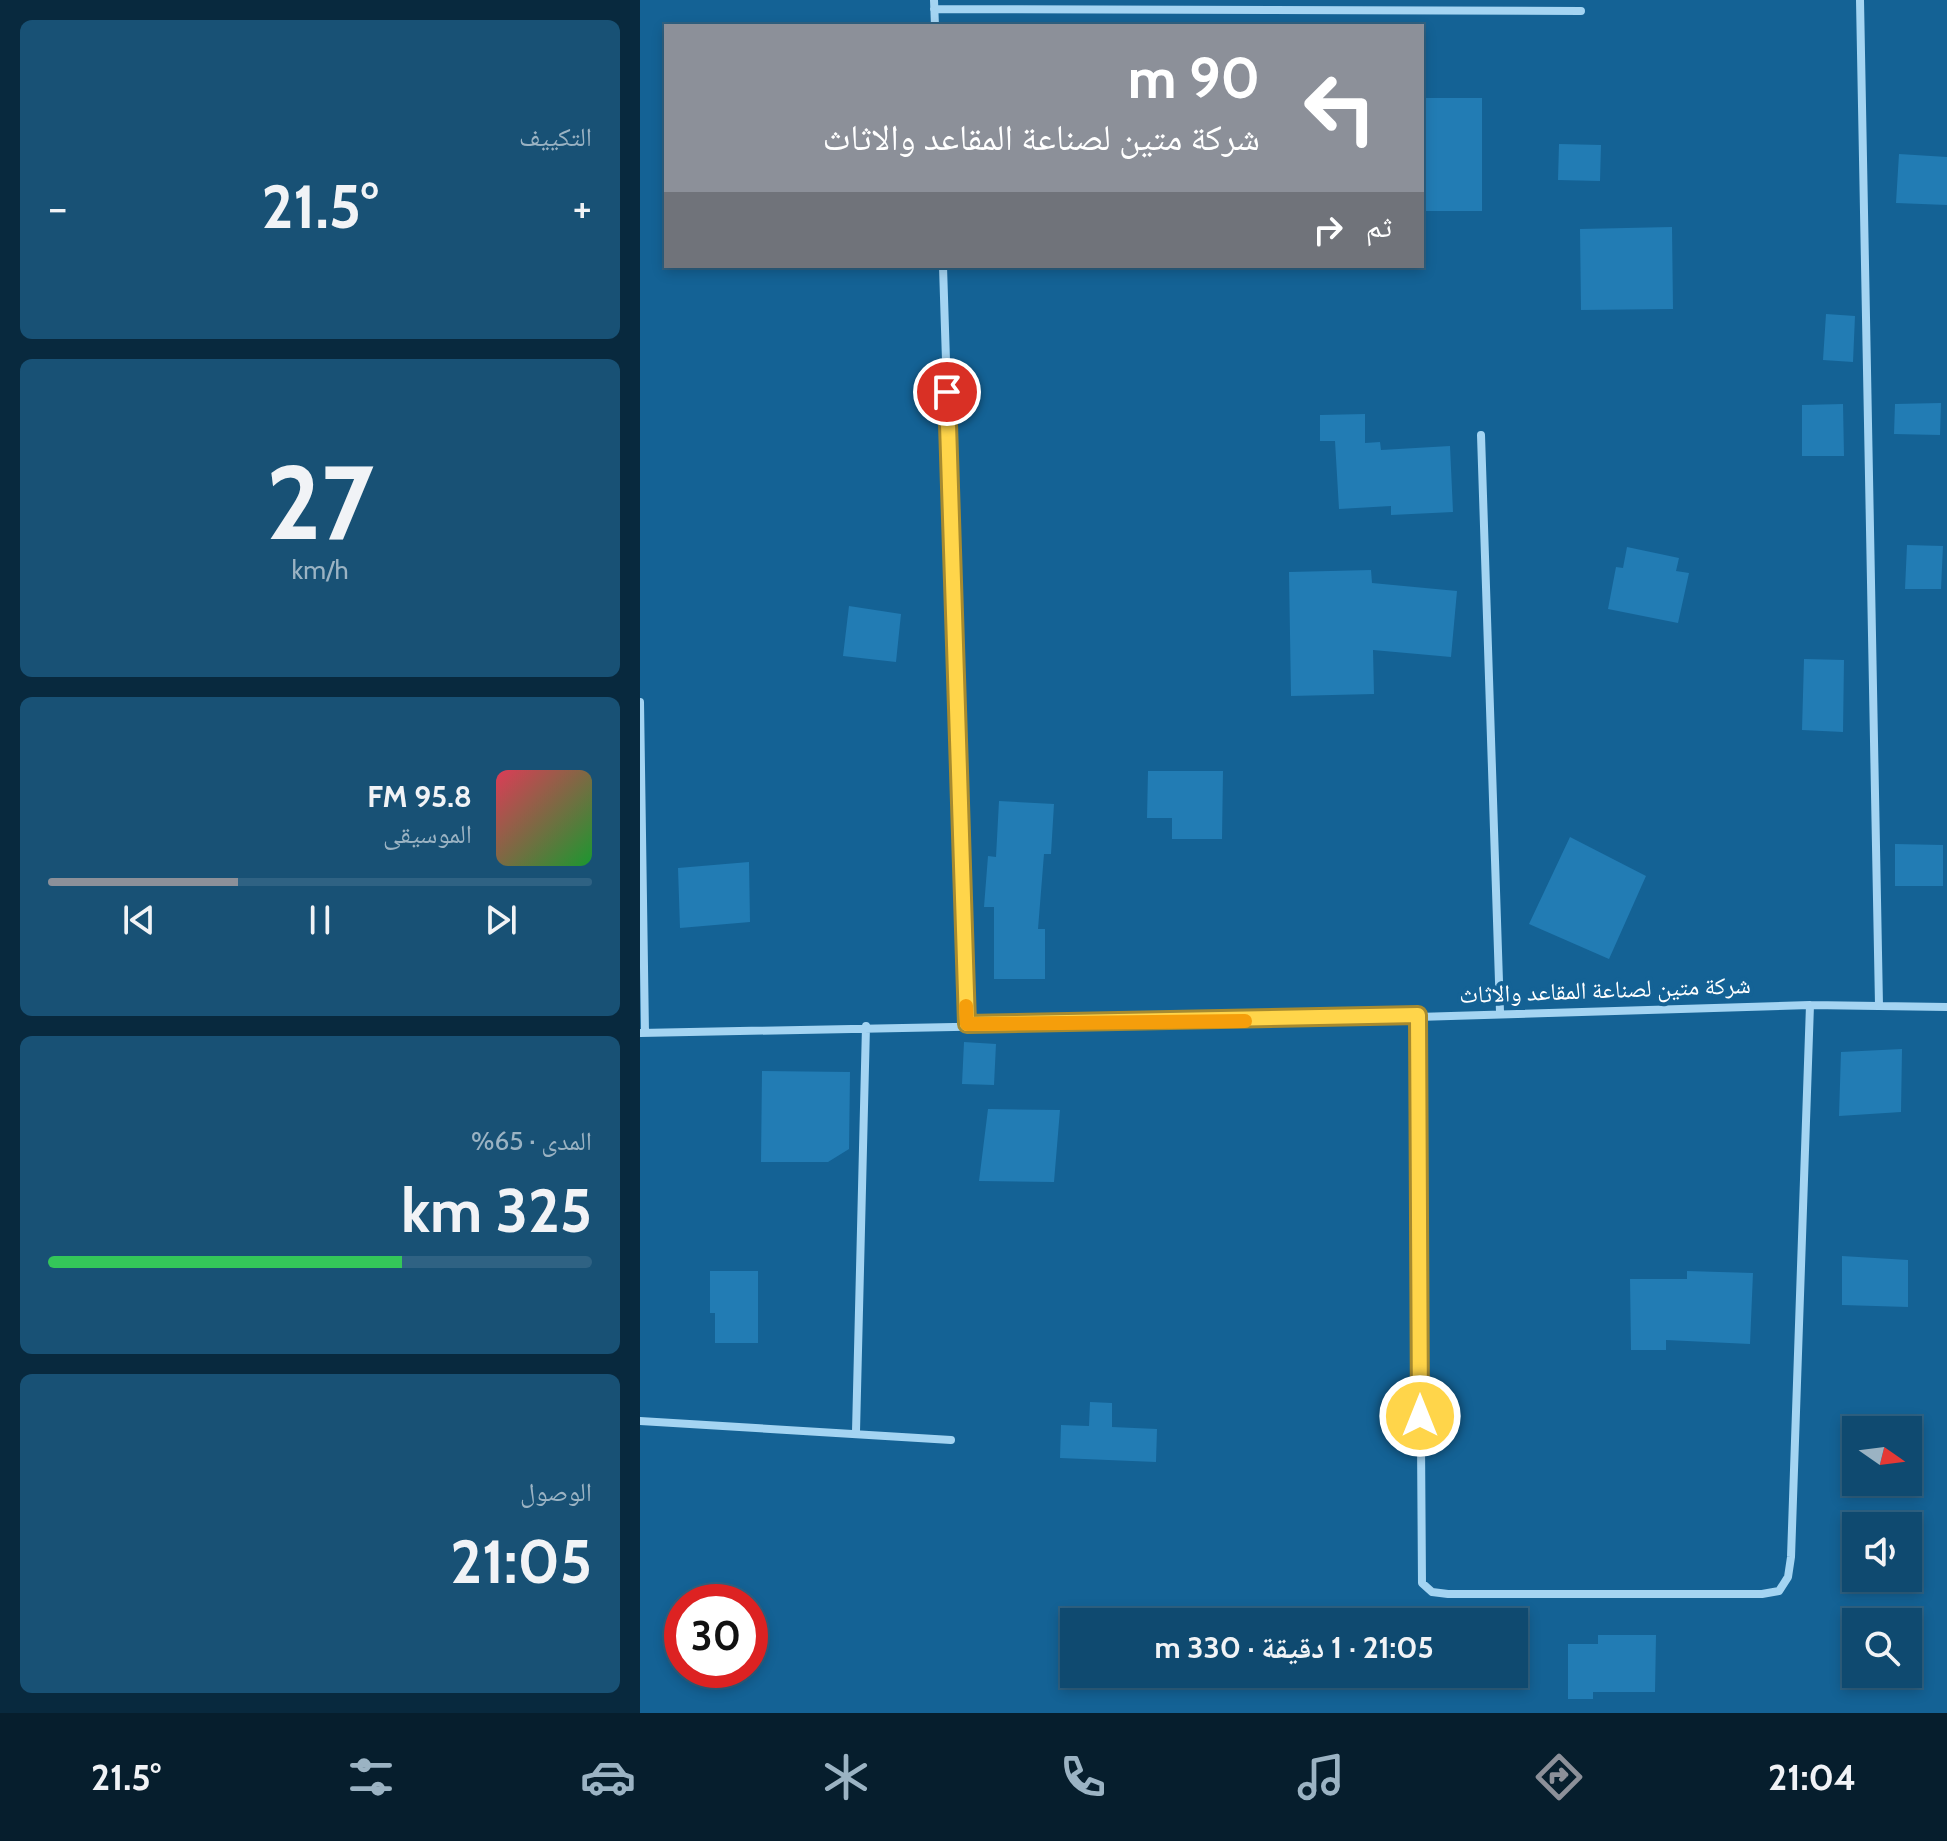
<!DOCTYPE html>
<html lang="ar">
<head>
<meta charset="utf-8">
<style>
	body { margin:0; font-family:Cabin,"Noto Naskh Arabic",sans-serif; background:#185175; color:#f1f3f6; direction:rtl; height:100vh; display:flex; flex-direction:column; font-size:30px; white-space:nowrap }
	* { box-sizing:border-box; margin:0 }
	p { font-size:26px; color:#9bb3c3 }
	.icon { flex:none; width:44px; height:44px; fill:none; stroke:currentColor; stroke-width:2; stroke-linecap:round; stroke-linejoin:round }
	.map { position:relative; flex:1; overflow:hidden; direction:ltr }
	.panel { display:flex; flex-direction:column; gap:20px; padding:20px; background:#08293e; width:640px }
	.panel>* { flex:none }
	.hud { position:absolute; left:24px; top:24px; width:760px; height:244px; border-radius:0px; box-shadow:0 4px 12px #0003,0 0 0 2px #2f6283; direction:rtl; background:#8c9099; color:#fff; overflow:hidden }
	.needle { width:52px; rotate:104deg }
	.controls { position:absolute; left:1202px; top:1416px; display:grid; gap:16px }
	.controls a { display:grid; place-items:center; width:80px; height:80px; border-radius:0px; background:#0f4a70; box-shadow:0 4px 12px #0003,0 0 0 2px #2f6283; font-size:40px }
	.speed { position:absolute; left:24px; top:1584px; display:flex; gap:16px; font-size:40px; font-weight:700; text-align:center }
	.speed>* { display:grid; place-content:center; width:104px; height:104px; border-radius:50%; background:#0f4a70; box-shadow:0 4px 12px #0003,0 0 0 2px #2f6283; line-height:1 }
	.speed .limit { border:12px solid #d22; background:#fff; color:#111 }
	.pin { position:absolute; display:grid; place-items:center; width:68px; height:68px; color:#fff; margin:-34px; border:4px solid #fff; border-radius:50%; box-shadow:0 2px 8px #0007 }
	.me { position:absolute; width:88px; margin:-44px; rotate:0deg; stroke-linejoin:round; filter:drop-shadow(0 0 6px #0008) }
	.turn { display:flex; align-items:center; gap:28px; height:168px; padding:0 32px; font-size:36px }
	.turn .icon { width:104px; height:104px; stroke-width:2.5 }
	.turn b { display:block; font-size:56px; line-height:68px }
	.then { display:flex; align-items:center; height:76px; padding:0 32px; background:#0003; gap:16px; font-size:30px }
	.big { font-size:60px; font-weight:700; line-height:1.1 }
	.panel .card { flex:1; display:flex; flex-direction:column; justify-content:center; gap:12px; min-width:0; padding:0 28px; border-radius:12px; background:#185175 }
	.panel .dial { align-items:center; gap:0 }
	.dial b { font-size:104px; line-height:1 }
	.song { display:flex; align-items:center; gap:24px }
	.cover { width:96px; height:96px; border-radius:12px; background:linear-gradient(135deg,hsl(350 70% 55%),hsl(130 70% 35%)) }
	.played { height:8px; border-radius:4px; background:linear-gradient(90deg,#8c9099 35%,#2f6283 35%) }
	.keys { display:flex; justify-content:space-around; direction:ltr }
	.heat { display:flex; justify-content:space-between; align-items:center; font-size:44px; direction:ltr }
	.charge { height:12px; border-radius:6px; background:linear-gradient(90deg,#34c759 65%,#2f6283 0) }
	.trip { position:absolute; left:420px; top:1608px; width:468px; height:80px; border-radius:0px; background:#0f4a70; box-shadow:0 4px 12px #0003,0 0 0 2px #2f6283; font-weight:700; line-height:80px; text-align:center; direction:rtl }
	.tab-bar { display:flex; height:128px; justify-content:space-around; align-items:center; background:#061e2d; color:#9bb3c3 }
	.tab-bar .icon { width:56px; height:56px }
	.tab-bar .selected { color:#8c9099 }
	.tab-bar b { font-size:36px; color:#f1f3f6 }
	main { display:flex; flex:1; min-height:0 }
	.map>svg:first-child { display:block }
	.building { fill:#227cb4 }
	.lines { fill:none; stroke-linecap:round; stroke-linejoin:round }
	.minor { stroke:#a4d4f2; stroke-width:8 }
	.route-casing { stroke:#a68a30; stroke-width:20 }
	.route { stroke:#ffd54a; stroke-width:14 }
	.slow { stroke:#f59e0b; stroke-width:14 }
	.labels { text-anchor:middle; stroke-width:8; stroke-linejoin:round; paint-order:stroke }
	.street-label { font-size:24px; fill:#fff; stroke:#146295 }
</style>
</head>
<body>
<main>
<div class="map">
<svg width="1307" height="1713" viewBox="0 0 1307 1713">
	<rect width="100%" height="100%" fill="#146295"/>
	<path class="building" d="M782 98H842V211H782Z
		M919 144 961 145 960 181 918 180Z
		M1259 154 1307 157V205L1256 203Z
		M1032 227 1033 309 941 310 940 229Z
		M1186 314 1215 316 1213 362 1183 360Z
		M1301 403 1300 435 1254 434 1255 404Z
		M1203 404 1204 456H1162V405Z
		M725 414V443L740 442 741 450 810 446 813 512 751 515V506L699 509 695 441H680V415Z
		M1267 545 1303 546 1301 589H1265Z
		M987 547 1039 558 1036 571 1049 573 1038 623 968 609 976 567 983 568Z
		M731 570 732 583 817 591 811 657 733 650 734 694 651 696 649 572Z
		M209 606 261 614 256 662 203 656Z
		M1164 659 1204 660 1203 732 1162 730Z
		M508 771H583L582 839H532V818H507Z
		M359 801 414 804 411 854H404L398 929H405V979H354V907H344L348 856 356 857Z
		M930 837 1006 876 969 959 889 924Z
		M1255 844 1303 845V886H1255Z
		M109 862 110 922 40 928 38 868Z
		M324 1042 356 1044 354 1085 322 1084Z
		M1262 1049 1261 1112 1199 1116 1201 1052Z
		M122 1071 210 1072 209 1149 188 1162H121Z
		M348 1109 420 1110 414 1182 339 1181Z
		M1202 1256 1268 1260V1307L1202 1305Z
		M70 1271H118V1343H75V1313H70Z
		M1047 1271 1113 1273 1110 1344 1026 1340V1350H991L990 1279H1047Z
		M450 1402 472 1403V1427L517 1429 516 1462 420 1458 421 1425 449 1426Z
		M958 1635H1016L1015 1692H953V1699H928V1644H958Z"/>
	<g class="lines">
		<path class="minor" d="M294 0 295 26
			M1220 0 1239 1005
			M294 9 941 11
			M303 266 327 1024
			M841 435 860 1012
			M0 702 5 1033
			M778 1015 782 1583 792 1592 808 1594H1122L1139 1591 1148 1577 1151 1557 1170 1005
			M0 1033 677 1020 1170 1005 1307 1007
			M0 1421 311 1440
			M216 1432 226 1026"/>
	</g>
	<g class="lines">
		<g class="route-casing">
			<path id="route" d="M307 392 327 1024 778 1015 780 1416"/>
		</g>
		<use href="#route" class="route"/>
		<path class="slow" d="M326 1006 327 1024 605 1021"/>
	</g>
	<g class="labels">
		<g class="street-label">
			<text transform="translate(965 990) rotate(-2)" y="8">شركة متين لصناعة المقاعد والاثاث</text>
		</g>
	</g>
</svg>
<div class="controls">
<a><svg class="needle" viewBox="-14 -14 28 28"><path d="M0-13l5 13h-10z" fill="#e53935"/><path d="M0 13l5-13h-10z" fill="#9bb3c3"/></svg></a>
<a><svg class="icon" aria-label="sound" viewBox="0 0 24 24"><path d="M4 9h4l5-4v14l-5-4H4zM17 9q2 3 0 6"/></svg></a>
<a><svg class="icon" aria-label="search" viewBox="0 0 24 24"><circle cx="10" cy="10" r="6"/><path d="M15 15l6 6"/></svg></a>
</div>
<div class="speed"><div class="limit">30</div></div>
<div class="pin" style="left:307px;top:392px;background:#d93025"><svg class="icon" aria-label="arrive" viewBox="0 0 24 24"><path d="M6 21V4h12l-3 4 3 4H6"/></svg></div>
<svg class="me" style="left:780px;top:1416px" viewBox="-20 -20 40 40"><circle r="17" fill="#ffd54a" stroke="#fff" stroke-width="3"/><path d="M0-11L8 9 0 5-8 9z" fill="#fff"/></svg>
<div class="trip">21:05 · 1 دقيقة · 330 m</div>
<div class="hud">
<div class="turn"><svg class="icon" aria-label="left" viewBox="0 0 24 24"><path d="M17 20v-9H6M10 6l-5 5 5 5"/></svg><div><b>90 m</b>شركة متين لصناعة المقاعد والاثاث</div></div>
<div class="then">ثم<svg class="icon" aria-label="right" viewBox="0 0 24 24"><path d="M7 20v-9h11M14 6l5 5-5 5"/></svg></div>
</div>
</div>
<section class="panel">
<div class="card"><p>التكييف</p>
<div class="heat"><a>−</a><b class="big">21.5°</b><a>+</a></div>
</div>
<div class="card dial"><b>27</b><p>km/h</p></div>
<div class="card">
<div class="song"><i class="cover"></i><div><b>95.8 FM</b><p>الموسيقى</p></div></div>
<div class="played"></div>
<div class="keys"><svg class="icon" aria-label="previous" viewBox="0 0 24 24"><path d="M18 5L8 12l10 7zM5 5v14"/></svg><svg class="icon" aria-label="pause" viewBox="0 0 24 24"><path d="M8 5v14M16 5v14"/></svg><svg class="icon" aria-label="next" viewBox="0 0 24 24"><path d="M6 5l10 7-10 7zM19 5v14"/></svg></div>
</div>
<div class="card"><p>المدى · 65%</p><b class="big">325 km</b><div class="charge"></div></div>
<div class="card"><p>الوصول</p><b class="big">21:05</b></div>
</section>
</main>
<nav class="tab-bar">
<b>21:04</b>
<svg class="icon selected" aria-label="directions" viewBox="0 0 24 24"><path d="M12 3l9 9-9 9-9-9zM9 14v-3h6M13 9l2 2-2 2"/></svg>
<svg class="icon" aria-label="music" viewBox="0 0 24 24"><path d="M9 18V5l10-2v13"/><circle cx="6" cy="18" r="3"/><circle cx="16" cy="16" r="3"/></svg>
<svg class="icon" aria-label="phone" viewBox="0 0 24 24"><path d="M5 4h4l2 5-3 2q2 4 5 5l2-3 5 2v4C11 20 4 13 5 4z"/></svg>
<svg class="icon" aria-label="climate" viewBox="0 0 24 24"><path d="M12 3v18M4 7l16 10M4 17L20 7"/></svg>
<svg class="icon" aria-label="car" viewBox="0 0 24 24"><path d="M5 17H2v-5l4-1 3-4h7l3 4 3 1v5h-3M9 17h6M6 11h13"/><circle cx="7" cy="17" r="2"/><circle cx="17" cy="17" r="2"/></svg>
<svg class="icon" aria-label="filters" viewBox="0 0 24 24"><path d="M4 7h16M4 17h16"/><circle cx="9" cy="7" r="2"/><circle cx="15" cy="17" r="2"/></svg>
<b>21.5°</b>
</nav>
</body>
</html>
